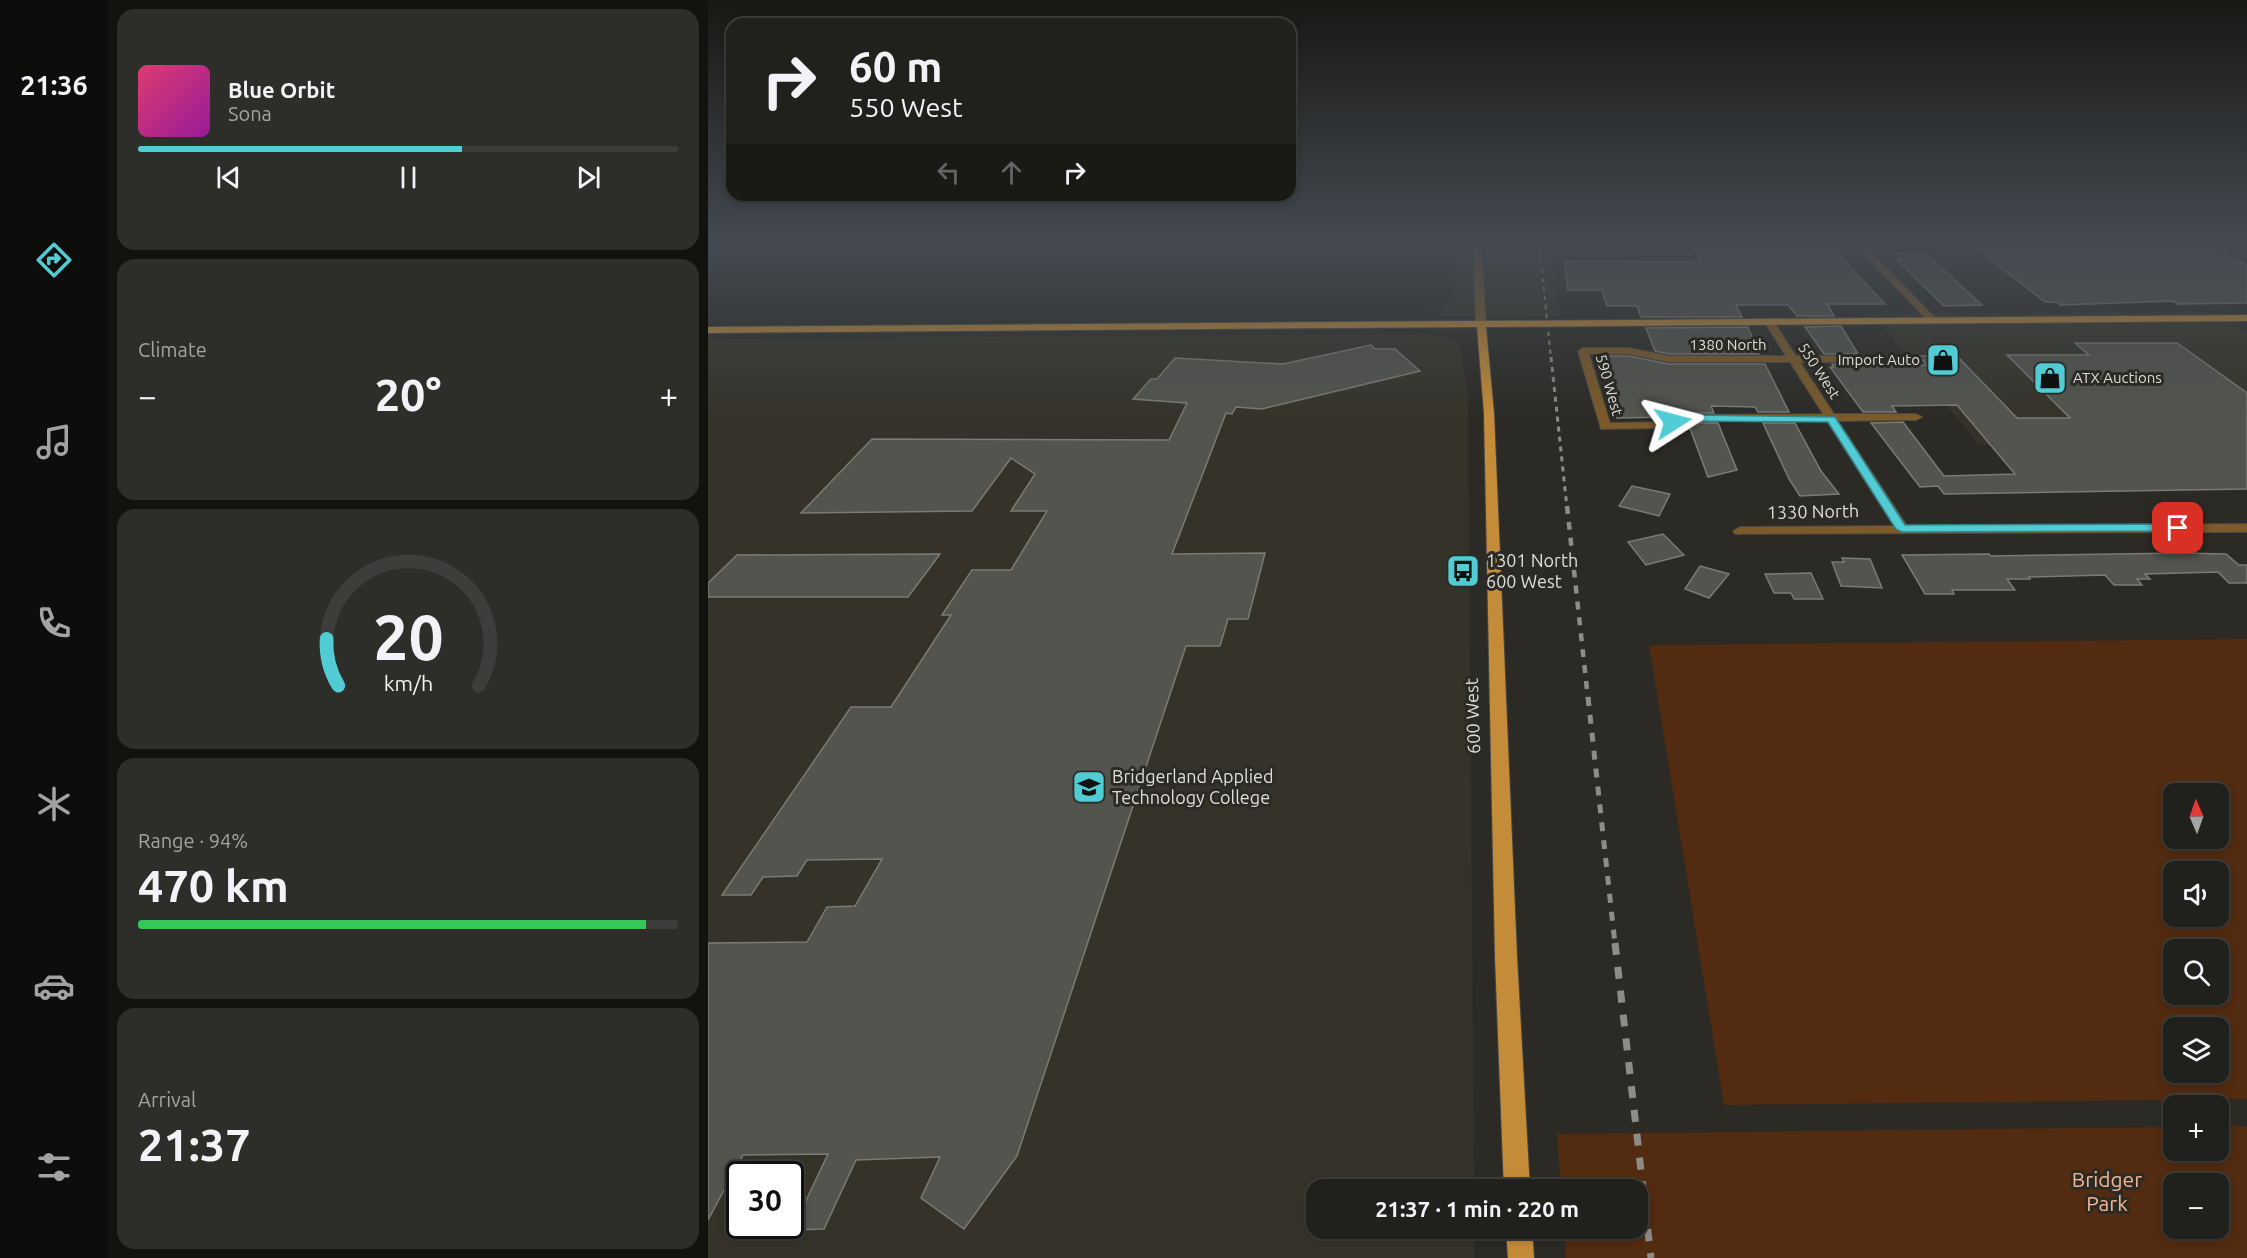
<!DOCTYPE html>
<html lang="en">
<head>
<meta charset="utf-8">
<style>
	body { margin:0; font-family:Ubuntu,sans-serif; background:#2d2d29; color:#f1f3f6; height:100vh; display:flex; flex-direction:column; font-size:22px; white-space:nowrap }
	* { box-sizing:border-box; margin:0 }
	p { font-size:20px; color:#a2a3a3 }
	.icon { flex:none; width:33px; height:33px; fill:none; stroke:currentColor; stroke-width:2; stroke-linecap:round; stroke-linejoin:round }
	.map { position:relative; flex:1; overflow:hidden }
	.drawer { display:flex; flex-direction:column; gap:9px; padding:9px; background:#12120f; width:600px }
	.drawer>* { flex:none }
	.top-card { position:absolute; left:18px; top:18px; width:570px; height:183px; border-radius:18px; box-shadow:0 3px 9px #0003,0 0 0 2px #3d3e3b; background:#20201c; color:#f1f3f6; overflow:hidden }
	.needle { width:39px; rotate:358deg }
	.fabs { position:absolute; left:1455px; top:783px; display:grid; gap:12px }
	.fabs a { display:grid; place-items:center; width:66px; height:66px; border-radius:12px; background:#20201c; box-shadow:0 3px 9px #0003,0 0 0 2px #3d3e3b; font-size:30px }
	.speed { position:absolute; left:18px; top:1161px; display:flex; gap:12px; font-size:30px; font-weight:700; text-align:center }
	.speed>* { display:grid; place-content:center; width:78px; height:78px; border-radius:50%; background:#20201c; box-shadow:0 3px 9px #0003,0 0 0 2px #3d3e3b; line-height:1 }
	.speed .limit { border:3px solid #111; border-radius:9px; background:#fff; color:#111 }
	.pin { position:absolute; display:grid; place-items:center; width:51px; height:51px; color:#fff; margin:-26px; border-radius:12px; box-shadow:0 3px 9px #0006 }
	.me { position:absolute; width:66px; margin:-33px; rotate:81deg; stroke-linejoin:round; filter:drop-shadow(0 0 4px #0008) }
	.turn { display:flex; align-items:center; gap:21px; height:126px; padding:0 24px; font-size:27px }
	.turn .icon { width:78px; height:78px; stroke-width:2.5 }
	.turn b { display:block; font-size:42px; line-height:51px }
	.lanes { display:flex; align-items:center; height:57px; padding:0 24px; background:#0003; justify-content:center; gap:30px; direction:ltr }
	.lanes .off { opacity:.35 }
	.big { font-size:45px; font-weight:700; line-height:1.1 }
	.drawer .widget { flex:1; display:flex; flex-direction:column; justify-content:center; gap:9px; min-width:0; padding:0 21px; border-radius:18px; background:#2d2d29 }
	.drawer .dial { align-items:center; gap:0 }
	.dial svg { height:156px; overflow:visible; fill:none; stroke:#3d3e3b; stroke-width:7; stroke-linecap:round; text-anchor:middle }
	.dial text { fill:#f1f3f6; stroke:none }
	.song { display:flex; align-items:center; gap:18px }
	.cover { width:72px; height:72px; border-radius:9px; background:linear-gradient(135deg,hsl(340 70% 55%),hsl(300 70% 35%)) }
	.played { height:6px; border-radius:3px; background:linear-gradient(90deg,#51ccd4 60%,#3d3e3b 60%) }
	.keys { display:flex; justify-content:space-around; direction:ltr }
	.heat { display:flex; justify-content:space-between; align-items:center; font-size:33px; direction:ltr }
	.charge { height:9px; border-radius:4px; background:linear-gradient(90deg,#34c759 94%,#3d3e3b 0) }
	.trip { position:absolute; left:598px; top:1179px; width:342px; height:60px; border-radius:18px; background:#20201c; box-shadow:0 3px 9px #0003,0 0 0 2px #3d3e3b; font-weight:700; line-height:60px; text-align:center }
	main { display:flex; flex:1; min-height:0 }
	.tabs { display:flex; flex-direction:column; width:108px; justify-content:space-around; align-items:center; background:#0d0d0b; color:#a2a3a3 }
	.tabs .icon { width:42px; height:42px }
	.tabs .active { color:#51ccd4 }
	.tabs b { font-size:27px; color:#f1f3f6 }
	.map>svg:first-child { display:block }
	.built { fill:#353329; fill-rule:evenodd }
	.green { fill:#522b10; fill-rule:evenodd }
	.building { fill:#53544e; stroke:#7a7b75; stroke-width:1.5 }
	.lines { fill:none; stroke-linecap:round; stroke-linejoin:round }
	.minor-casing { stroke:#484742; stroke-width:2 }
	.major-casing { stroke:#484742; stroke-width:2 }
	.minor { fill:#7c5a29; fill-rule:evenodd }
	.major { fill:#c48c38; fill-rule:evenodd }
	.rail-far4 { stroke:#8d8c88; stroke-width:2; stroke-dasharray:4.5 4.5; stroke-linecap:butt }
	.rail-far3 { stroke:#8d8c88; stroke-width:3; stroke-dasharray:5 5; stroke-linecap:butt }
	.rail-far2 { stroke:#8d8c88; stroke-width:4.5; stroke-dasharray:8 8; stroke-linecap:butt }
	.rail-far1 { stroke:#8d8c88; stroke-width:5; stroke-dasharray:9 9; stroke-linecap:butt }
	.rail { stroke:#8d8c88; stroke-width:7; stroke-dasharray:12 12; stroke-linecap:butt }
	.route { fill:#51ccd4; stroke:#35858a; stroke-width:1.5 }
	.labels { text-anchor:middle; stroke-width:6; stroke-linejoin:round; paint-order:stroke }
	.far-street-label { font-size:15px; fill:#dfdedb; stroke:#2b2a25 }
	.far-poi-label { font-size:15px; fill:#dfdedb; stroke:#2b2a25; text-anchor:end }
	.street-label { font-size:18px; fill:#dfdedb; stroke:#2b2a25 }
	.poi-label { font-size:18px; fill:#dfdedb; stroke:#2b2a25; text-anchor:start }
	.near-park-label { font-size:21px; fill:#f5b792; stroke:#2b2a25 }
</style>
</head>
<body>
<main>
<nav class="tabs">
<b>21:36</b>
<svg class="icon active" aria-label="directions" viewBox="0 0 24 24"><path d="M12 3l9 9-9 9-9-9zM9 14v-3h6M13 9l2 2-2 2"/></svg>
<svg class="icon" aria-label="music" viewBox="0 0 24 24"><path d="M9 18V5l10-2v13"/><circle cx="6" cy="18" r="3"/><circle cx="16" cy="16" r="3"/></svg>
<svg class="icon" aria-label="phone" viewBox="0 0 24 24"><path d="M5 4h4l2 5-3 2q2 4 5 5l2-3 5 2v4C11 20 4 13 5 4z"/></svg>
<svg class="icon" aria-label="climate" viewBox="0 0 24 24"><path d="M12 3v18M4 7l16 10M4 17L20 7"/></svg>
<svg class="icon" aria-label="car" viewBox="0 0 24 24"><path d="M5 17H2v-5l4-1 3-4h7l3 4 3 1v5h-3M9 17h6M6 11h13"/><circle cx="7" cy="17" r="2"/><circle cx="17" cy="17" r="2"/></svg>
<svg class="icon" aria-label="filters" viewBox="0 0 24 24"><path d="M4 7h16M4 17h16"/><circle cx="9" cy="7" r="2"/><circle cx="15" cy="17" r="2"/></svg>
</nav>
<section class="drawer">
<div class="widget">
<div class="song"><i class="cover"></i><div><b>Blue Orbit</b><p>Sona</p></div></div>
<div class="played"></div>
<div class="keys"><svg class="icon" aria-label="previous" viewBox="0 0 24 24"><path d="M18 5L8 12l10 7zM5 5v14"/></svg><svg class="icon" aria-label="pause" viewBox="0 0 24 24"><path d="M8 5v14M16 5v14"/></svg><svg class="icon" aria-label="next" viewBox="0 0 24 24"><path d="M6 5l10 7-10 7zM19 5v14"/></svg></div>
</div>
<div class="widget"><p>Climate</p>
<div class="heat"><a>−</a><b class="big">20°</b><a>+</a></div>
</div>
<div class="widget dial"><svg viewBox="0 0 100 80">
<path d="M14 69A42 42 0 1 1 86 69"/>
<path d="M14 69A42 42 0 0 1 8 45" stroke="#51ccd4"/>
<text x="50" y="56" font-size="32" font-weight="700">20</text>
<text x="50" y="72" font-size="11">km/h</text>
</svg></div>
<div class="widget"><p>Range · 94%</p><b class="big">470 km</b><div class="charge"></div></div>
<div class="widget"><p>Arrival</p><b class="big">21:37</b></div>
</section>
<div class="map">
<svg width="1539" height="1258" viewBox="0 0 1539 1258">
	<rect width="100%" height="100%" fill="#2b2a25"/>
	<path class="built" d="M744 242H842L852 316H735L722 309 735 306 741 301 745 286Z
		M1506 312 1539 333V445H1271L1165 314Z
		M718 334 743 339 752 346 760 399 766 1189 609 1190V1228L766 1229V1258H0V339ZM32 1174H82V1226H32Z"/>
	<path class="green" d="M1539 639V1099L1016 1105 941 645ZM1466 794H1510V838H1466ZM1466 872H1510V916H1466ZM1466 950H1510V994H1466ZM1466 1028H1510V1072H1466Z
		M1511 1126H1539V1258H858L856 1229 930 1228V1190L853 1189 849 1134 1465 1127 1466 1150H1510ZM1466 1184H1510V1228H1466Z"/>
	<path class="building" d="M1119 242 1177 304H1119L1126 316H1089L1080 305H1028L1034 317H933L929 306H899L894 290H860L856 261 993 262 982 243Z
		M1260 242H1490L1539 265V303L1470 304 1465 301 1352 305 1349 302H1337Z
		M1217 253 1274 305 1236 306 1188 259H1195L1189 254Z
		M1133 326 1150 354H1116L1097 327Z
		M1040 327 1051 354H961L947 351 938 328Z
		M1367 343H1469L1539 393V489L1236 494 1230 486 1212 487 1163 423 1195 422 1236 476 1307 474 1249 405 1184 406 1188 412H1155L1122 367H1126L1124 364H1157L1159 367 1219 365 1211 356H1249L1309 418H1362L1299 355H1381Z
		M663 345 667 349H687L712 371 554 409 528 407 524 414 518 413 464 554 557 553 540 619H520L512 646H478L309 1156 256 1229 213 1198 232 1157 148 1160 116 1229 84 1230 120 1154 35 1155 0 1220V943L99 942 119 907 147 906 174 859 99 860 89 876 55 877 43 895H14L143 707H183L243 615H234L264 570H303L339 511H303L327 474 303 458 264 511 93 513 164 439 461 440 479 403 425 399 443 379H449L467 358 575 364Z
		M893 356H921L961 364H1057L1081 412H1050L1047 407 1003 406 1006 413H979L965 417 909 418Z
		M980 423H1010L1029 470 1000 477Z
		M1055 423H1087L1113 471 1131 494 1092 496 1081 479Z
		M924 486 962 494 951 516 911 506Z
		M955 534 976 555 938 565 920 542Z
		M1475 553 1518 554 1531 565H1539V583H1521L1510 572 1437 574 1442 579H1429L1434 585H1406L1397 575 1321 577 1322 579H1299L1307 590H1244L1246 594H1217L1194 555 1281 554 1283 556Z
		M232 554 200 597H0V583L29 555Z
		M1134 558 1162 559 1174 588 1133 586 1124 562H1136Z
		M992 566 1021 574 1001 598 977 589Z
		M1103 573 1115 599H1086L1083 593H1066L1057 574Z"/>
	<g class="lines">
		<g class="minor-casing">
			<path id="minor" d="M765 242H773L778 323 773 326 768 323Z
				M1145 242H1153L1227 318V322H1221Z
				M1525 242 1539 244V249L1526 244Z
				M1061 318 1064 319 1088 356H1164L1169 359 1164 362H1092L1126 414H1208L1214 417 1208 420 1130 421 1199 526 1539 524V532L1027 534 1025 531 1032 527 1186 526 1119 421H980L956 428 893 429 870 351 875 348H921L961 356H1078L1056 321ZM881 354H921L961 362H1082L1115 414 979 415 955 422 902 423Z"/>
		</g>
		<g class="major-casing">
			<path id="major" d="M1539 315V321L778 327 786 413 809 957 822 1190H796L787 957 776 413 769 327 0 333V327Z
				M798 1228H824L826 1258H800Z"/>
		</g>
		<use href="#minor" class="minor"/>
		<use href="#major" class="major"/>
		<path class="rail-far4" d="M831 242 843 359"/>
		<path class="rail-far3" d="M843 357 859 508"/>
		<path class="rail-far2" d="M859 506 880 699"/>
		<path class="rail-far1" d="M880 697 907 944"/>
		<path class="rail" d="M907 943 943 1258"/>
	</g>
	<linearGradient id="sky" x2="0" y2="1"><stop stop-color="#181714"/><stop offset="0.58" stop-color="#444a51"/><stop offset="1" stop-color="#444a51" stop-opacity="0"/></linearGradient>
	<rect width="1539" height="418" fill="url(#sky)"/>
	<path class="route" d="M979 415 1127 417 1197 525 1470 524 1476 528 1470 531 1194 532 1188 529 1120 422 980 421 965 425 960 422Z"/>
	<defs>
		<g id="shop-square" transform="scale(1.725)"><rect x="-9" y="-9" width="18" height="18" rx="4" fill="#51ccd4" stroke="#2b2a25"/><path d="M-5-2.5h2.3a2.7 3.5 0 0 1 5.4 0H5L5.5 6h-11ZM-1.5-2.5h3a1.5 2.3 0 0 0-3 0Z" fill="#111"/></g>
		<g id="bus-square" transform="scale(1.725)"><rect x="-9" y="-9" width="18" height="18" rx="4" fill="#51ccd4" stroke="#2b2a25"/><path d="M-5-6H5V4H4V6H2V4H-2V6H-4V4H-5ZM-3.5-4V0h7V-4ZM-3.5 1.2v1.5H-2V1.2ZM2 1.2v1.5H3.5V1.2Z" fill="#111"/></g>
		<g id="university-square" transform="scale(1.725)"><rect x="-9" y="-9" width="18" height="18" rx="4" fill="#51ccd4" stroke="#2b2a25"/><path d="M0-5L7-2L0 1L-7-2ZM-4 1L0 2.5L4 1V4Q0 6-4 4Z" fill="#111"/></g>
	</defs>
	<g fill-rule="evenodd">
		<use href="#shop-square" x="1235" y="360"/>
		<use href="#shop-square" x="1342" y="378"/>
		<use href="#bus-square" x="755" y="571"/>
		<use href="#university-square" x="381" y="787"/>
	</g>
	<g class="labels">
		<g class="far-street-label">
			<text x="1020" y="350">1380 North</text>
			<text transform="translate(1111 371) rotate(57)" y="5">550 West</text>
			<text transform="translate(901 385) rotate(74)" y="5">590 West</text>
		</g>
		<g class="far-poi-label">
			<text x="1212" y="365">Import Auto</text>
			<text x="1365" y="383" text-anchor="start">ATX Auctions</text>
		</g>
		<g class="street-label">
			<text transform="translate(1105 512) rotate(-1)" y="6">1330 North</text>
			<text transform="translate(765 716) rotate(-92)" y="6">600 West</text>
		</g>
		<g class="poi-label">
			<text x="778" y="567">1301 North<tspan x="778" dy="21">600 West</tspan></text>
			<text x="404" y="783">Bridgerland Applied<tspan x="404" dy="21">Technology College</tspan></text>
		</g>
		<g class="near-park-label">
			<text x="1399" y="1187">Bridger<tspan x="1399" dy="24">Park</tspan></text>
		</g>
	</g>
</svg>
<div class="fabs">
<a><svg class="needle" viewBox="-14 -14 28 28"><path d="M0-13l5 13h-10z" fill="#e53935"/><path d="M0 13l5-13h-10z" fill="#a2a3a3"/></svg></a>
<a><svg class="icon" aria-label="sound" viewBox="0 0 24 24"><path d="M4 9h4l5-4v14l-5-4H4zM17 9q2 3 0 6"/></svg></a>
<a><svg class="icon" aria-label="search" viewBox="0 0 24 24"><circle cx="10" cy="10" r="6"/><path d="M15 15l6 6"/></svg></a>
<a><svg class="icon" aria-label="layers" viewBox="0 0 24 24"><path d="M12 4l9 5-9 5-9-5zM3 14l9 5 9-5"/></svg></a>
<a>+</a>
<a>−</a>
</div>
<div class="speed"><div class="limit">30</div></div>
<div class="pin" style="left:1470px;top:528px;background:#d93025"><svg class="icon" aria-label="arrive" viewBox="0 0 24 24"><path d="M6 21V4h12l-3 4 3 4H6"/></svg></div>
<svg class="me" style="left:965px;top:422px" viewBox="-20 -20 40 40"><path d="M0-17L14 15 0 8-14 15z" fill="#51ccd4" stroke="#fff" stroke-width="4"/></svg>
<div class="trip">21:37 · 1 min · 220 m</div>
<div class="top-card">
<div class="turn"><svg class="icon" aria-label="right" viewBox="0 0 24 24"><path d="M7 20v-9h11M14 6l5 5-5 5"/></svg><div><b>60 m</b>550 West</div></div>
<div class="lanes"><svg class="icon off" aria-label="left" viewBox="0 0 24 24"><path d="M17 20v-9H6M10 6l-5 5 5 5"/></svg><svg class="icon off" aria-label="ahead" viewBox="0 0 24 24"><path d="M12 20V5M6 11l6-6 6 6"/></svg><svg class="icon" aria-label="right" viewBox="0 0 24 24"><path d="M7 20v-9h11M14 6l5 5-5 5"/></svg></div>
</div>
</div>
</main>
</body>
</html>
